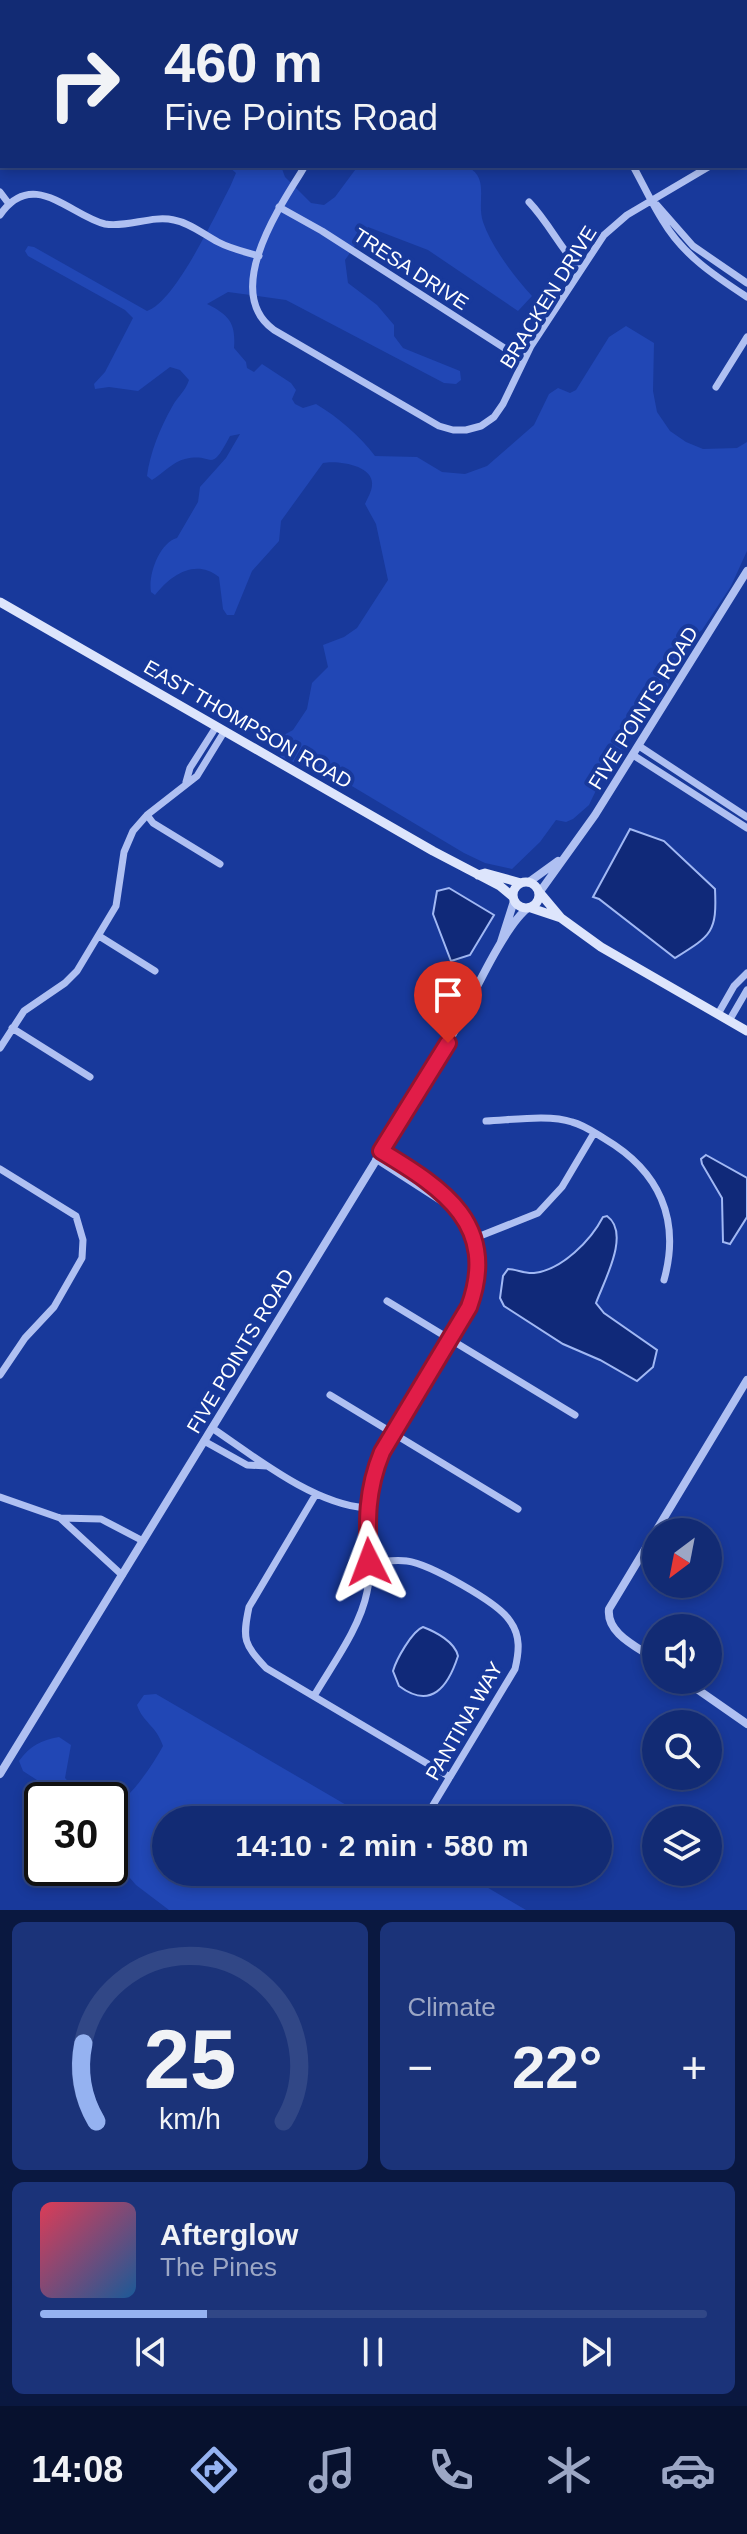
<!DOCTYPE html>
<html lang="en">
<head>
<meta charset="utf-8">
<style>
	body { margin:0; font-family:Helvetica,sans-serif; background:#1b3379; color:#f1f3f6; height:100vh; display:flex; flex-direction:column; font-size:30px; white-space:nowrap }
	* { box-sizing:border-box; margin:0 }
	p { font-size:26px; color:#9ca7c5 }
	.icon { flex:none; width:44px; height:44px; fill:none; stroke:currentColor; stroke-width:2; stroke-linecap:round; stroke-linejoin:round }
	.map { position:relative; height:1910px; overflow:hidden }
	.side { display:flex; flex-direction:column; gap:12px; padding:12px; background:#0a1840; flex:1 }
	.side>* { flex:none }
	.guide { position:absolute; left:0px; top:0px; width:748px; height:168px; box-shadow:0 4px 12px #0003,0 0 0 2px #314786; background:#122b74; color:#f1f3f6; overflow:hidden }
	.needle { width:52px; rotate:212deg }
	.tools { position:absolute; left:642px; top:1518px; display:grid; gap:16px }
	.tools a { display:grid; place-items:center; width:80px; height:80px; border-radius:50%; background:#122b74; box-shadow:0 4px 12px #0003,0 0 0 2px #314786; font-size:40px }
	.speed { position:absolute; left:24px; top:1782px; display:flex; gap:16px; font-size:40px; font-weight:700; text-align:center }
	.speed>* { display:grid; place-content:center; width:104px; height:104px; border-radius:50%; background:#122b74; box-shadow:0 4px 12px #0003,0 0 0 2px #314786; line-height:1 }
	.speed .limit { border:4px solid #111; border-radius:12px; background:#fff; color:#111 }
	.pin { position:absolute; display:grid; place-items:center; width:68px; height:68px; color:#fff; margin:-82px -34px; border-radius:50% 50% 50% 0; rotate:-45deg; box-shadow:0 0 8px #0007 }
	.pin .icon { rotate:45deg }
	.me { position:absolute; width:88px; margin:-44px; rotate:357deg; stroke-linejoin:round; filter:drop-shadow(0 0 6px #0008) }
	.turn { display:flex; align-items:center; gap:28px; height:168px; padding:0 32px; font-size:36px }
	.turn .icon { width:104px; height:104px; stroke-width:2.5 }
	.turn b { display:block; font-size:56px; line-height:68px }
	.big { font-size:60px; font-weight:700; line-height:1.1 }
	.side .widget { flex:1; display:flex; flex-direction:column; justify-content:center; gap:12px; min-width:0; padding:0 28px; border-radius:12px; background:#1b3379 }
	.side .dial { align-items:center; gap:0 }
	.dial svg { height:208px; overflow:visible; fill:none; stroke:#314786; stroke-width:7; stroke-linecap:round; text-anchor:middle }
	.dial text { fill:#f1f3f6; stroke:none }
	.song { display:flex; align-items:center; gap:24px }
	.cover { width:96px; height:96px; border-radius:12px; background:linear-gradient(135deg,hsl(350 70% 55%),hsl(210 70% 35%)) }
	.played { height:8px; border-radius:4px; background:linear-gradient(90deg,#95b2f1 25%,#314786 25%) }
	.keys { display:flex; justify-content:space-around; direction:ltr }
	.heat { display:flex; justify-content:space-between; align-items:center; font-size:44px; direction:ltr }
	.side .tiles { flex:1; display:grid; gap:12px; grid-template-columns:1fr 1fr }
	.widget:last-child { grid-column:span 2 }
	.trip { position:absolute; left:152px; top:1806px; width:460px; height:80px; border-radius:40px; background:#122b74; box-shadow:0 4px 12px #0003,0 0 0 2px #314786; font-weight:700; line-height:80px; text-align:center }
	.dock { display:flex; height:128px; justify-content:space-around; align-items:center; background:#07112e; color:#9ca7c5 }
	.dock .icon { width:56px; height:56px }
	.dock .current { color:#95b2f1 }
	.dock b { font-size:36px; color:#f1f3f6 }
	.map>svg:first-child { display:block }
	.green { fill:#2147b5 }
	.water { fill:#102979; stroke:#a1b8f4; stroke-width:2 }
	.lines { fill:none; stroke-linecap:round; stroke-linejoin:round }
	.minor { stroke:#afc0f2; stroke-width:7 }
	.tertiary { stroke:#afc0f2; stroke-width:8 }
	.secondary { stroke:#dde5fc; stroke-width:9 }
	.route-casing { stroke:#92132f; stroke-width:20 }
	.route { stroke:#e11d48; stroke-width:14 }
	.labels { text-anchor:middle; stroke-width:8; stroke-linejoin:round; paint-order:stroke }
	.street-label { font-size:20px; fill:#fff; stroke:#18399b }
</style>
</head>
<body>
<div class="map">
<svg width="747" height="1910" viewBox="0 0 747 1910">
	<rect width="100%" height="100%" fill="#18399b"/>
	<path class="green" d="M228 166H281L285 177 311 203 324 205 335 197 358 166H465C491 176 476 201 483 222 492 248 514 276 532 296L518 311 428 250 368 227 345 260 348 283 377 305 394 325V336L403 348 460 371 461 380 456 384 444 383 286 300 228 292 207 304C229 315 236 323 234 348L246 362 247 368 254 372 262 364 291 383 296 390 292 399 295 404 303 408 316 404C338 417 360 436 375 456L417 457 442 472 465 474 487 466 534 425 549 394 558 388 570 393 576 390 609 337 626 326 654 343 653 391 657 412 670 431 686 442 703 449 737 448 747 442V551L731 586 702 630 688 640 663 697 638 724 622 755 600 782 589 805 573 819 566 822 556 820 540 842 512 869 485 863 464 853 325 770 306 767 281 757 277 748 282 736 293 730 307 709 312 683 328 667 323 645 344 637 357 628 388 580 376 524 365 504C367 499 372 491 372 485 374 465 337 460 323 463L281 521 279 541 252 571 234 615H227L223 609 219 577C195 558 171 575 155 595L151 592C148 575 159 543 177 538L198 502 200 487 226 458 240 434 230 436C209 476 215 452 185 459 174 461 162 474 152 480L147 476C150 453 160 428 172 407 177 397 185 392 189 380L180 370 170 367 138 391 109 387 95 389 94 384 105 372 133 318 125 310 28 256 25 251 28 246 34 247 147 311C176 301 215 215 230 187L236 173Z
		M156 1694 372 1820H166V1872H461L526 1910H169L136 1885 110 1855V1807C128 1803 154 1763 163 1746 156 1725 143 1723 137 1705L144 1695Z
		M59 1737 71 1745 65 1778 75 1789 93 1800H68L23 1771 19 1761C30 1746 41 1740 59 1737Z"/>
	<path class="water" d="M630 829 664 841 715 889C717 932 712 935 675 958L599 899 593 897Z
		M449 888 494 915 470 955 451 961 433 914 437 891Z
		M706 1155 747 1178V1217L730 1244 723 1242 722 1198 702 1164 701 1159Z
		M607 1216C631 1233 604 1281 596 1303L604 1313 657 1350 653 1367 637 1381 600 1360 563 1344 504 1306 500 1298 503 1276 508 1269C516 1269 525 1274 534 1273 562 1270 591 1240 603 1217Z
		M423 1627C436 1632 455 1642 458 1656 448 1687 431 1710 399 1686L393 1671C396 1660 412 1631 423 1627Z"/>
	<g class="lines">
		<path class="minor" d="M92 0 96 2
			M488 0 493 2
			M673 0 675 2
			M14 2 16 0
			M425 2 427 0
			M0 24 2 21
			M746 144H747
			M305 166C280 206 221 292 274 330L439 426 453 430H466L481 426 494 417 503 404 531 346 604 235 627 215 710 166
			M633 166C643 184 652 204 663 221 683 255 715 276 747 297
			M0 192 9 204
			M529 202C549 223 560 248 580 269
			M657 205 693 246 747 283
			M279 207 322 231 523 360
			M0 215C33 167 71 216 105 224 128 228 151 215 174 220 190 223 203 234 218 242 231 249 246 252 259 256
			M716 387 747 337
			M639 746 747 817
			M633 755 747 828
			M186 782 190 768 216 727
			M147 815 153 823 220 864
			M99 936 155 971
			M718 1014 734 986 747 973
			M729 1021 747 990
			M12 1028 90 1077
			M0 1048 24 1011 65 983 77 971 116 906 124 852 133 831 147 815 197 776 224 732
			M486 1121C511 1120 550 1114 572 1122 584 1125 595 1133 605 1139 659 1171 681 1219 664 1280
			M376 1159 452 1208
			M0 1169 76 1216 83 1240 82 1258 54 1307 25 1338 0 1375
			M475 1238 538 1213 562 1187 594 1133
			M387 1301 575 1415
			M330 1395 518 1509
			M212 1428C255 1457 313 1504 366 1508
			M204 1441 247 1465 267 1466
			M316 1494 249 1607C242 1640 244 1644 266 1668L450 1777
			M0 1497 60 1518 101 1519 143 1541
			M60 1518 122 1575
			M369 1562C382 1562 395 1559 407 1561 429 1564 498 1602 510 1621 521 1636 519 1652 515 1669L424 1820
			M314 1696C332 1665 360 1628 367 1592 373 1566 367 1538 367 1512 367 1491 374 1471 382 1452L469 1307C499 1224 444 1189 381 1151"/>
		<path class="tertiary" d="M529 882 558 861
			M539 893 595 815 747 571
			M501 942 514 901
			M656 1660C638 1647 606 1634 609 1609L747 1380
			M684 1680 747 1724
			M0 1774 448 1043C466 1011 503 926 528 908"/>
		<path class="secondary" d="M0 602 433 851 500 886 513 897
			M478 875 485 873 521 883
			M513 895a13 13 0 1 1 26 0a13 13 0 1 1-26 0Z
			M540 893 561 918
			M531 908 561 918 601 947 747 1031"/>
	</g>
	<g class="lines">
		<g class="route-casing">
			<path id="route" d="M369 1562C367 1521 366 1491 382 1452L469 1307C499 1225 444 1189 381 1151L448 1043"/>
		</g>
		<use href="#route" class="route"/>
	</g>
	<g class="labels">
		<g class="street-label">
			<text transform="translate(411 269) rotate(33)" y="7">TRESA DRIVE</text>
			<text transform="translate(548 297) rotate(-58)" y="7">BRACKEN DRIVE</text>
			<text transform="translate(643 708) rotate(-58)" y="7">FIVE POINTS ROAD</text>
			<text transform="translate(248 724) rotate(30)" y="7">EAST THOMPSON ROAD</text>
			<text transform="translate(240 1351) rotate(-59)" y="7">FIVE POINTS ROAD</text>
			<text transform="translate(464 1721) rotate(-60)" y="7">PANTINA WAY</text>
		</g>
	</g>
</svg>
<div class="tools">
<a><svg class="needle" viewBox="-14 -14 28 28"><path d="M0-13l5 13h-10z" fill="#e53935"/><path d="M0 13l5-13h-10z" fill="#9ca7c5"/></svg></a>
<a><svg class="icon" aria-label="sound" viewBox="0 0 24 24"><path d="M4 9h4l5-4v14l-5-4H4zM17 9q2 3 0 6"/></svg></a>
<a><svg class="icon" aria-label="search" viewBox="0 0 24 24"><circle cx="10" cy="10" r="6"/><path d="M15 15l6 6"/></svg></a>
<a><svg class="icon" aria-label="layers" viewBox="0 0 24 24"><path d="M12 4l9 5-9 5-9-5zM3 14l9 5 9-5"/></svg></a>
</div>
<div class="speed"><div class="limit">30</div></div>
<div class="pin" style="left:448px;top:1043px;background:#d93025"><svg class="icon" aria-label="arrive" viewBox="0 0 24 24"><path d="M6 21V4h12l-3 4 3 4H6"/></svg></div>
<svg class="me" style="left:369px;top:1562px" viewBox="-20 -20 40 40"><path d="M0-17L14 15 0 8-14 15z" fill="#e11d48" stroke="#fff" stroke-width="4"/></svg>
<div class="trip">14:10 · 2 min · 580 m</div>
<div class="guide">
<div class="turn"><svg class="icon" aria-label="right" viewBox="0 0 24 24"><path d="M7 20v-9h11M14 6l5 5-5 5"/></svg><div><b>460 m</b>Five Points Road</div></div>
</div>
</div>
<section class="side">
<div class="tiles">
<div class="widget dial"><svg viewBox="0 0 100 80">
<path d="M14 69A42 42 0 1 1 86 69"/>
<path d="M14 69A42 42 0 0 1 9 39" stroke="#95b2f1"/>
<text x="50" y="56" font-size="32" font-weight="700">25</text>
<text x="50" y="72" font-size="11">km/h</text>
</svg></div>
<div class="widget"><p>Climate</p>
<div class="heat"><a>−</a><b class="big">22°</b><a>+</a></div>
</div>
<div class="widget">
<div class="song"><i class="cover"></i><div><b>Afterglow</b><p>The Pines</p></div></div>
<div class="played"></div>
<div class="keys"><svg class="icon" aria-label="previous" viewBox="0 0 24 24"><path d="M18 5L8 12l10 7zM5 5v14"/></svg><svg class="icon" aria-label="pause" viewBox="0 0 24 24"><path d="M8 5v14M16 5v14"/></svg><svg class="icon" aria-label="next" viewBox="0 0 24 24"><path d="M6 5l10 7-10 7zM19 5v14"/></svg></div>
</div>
</div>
</section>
<nav class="dock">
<b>14:08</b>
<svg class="icon current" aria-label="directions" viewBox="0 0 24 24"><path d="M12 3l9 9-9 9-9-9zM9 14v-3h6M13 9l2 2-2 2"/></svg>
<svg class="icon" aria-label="music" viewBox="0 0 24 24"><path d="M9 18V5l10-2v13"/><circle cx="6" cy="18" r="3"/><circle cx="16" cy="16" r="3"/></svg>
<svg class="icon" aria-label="phone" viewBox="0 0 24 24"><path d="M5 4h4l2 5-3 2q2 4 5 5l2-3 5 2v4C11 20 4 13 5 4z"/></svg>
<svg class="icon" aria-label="climate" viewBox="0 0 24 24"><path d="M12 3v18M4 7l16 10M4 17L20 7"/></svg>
<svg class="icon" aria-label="car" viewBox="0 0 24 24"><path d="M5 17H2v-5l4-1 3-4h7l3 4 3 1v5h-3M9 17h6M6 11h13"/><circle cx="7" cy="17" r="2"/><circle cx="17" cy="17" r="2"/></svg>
</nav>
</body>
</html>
